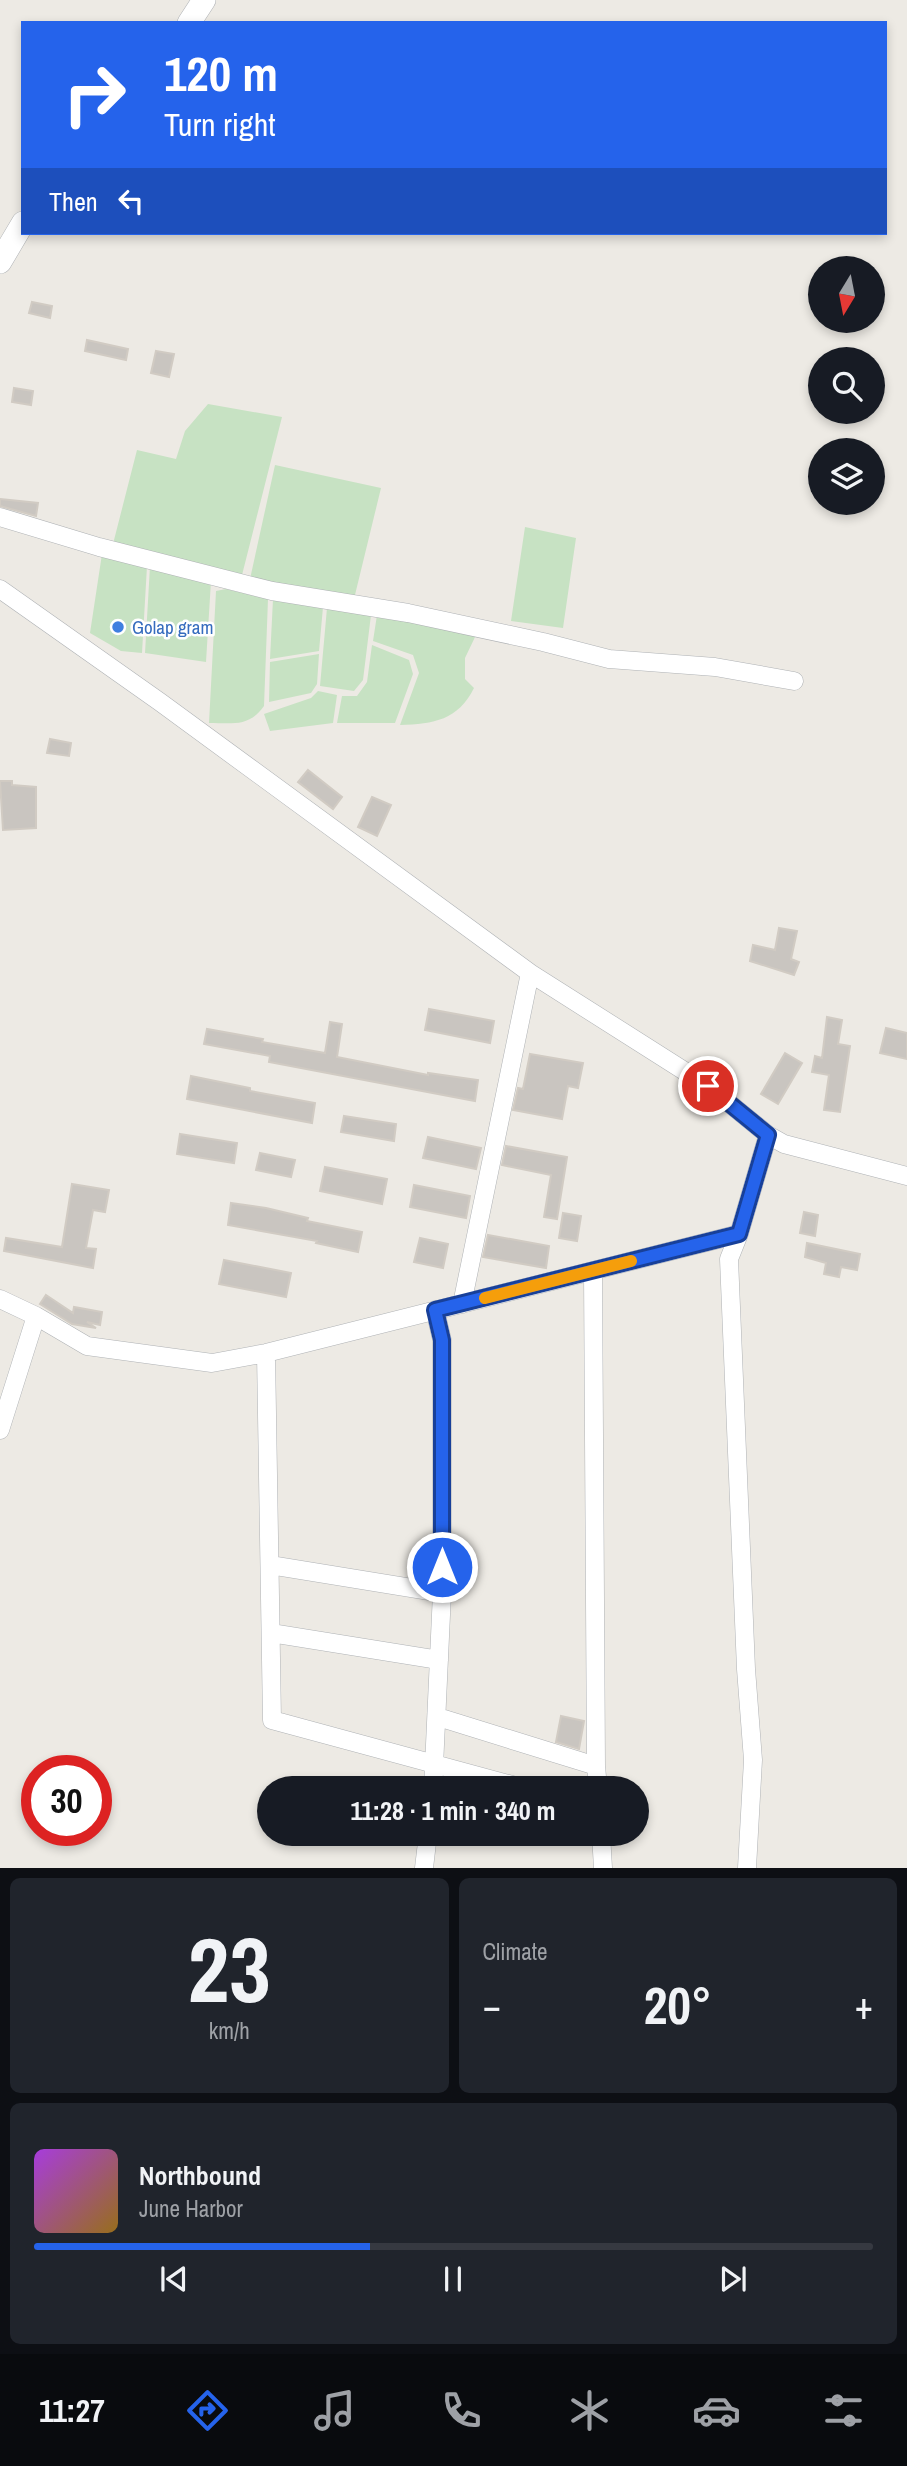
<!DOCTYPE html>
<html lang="en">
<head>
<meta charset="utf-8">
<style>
	body { margin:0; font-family:"Archivo Narrow",sans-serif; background:#20242c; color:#f1f3f6; height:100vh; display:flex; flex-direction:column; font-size:26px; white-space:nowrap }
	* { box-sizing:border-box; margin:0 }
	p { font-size:23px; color:#9ea1a6 }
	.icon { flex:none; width:38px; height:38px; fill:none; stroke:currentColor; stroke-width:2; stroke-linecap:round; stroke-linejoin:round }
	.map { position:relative; height:1868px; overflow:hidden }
	.details { display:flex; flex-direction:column; gap:10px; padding:10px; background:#0d0f14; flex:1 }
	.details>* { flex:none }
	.guide { position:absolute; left:21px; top:21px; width:866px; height:214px; border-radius:0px; box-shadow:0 4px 10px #0003; background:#2563eb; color:#fff; overflow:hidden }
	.needle { width:46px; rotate:190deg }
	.fabs { position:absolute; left:808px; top:256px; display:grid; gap:14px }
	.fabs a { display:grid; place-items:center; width:77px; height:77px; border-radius:50%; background:#171b24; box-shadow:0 4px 10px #0003; font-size:35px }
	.speed { position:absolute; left:21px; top:1755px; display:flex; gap:14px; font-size:35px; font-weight:700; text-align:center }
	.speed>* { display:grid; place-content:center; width:91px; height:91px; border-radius:50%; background:#171b24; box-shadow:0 4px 10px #0003; line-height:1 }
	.speed .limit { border:10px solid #d22; background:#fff; color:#111 }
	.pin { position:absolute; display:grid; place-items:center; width:60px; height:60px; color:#fff; margin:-30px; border:4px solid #fff; border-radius:50%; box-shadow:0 2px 7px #0007 }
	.me { position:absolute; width:77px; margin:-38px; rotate:0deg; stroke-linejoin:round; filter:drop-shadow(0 0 5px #0008) }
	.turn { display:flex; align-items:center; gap:24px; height:147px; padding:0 28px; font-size:32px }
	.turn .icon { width:91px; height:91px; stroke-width:2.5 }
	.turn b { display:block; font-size:49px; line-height:60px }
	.then { display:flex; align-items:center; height:66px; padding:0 28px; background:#0003; gap:14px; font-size:26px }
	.big { font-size:52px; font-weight:800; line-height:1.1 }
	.details .tile { flex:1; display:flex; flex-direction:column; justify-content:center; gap:10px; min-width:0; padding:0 24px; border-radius:10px; background:#20242c }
	.details .dial { align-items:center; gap:0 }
	.dial b { font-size:91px; line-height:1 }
	.song { display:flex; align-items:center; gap:21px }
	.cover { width:84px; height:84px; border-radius:10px; background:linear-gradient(135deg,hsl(280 70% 55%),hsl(40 70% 35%)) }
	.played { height:7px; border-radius:4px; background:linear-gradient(90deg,#2563eb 40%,#363941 40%) }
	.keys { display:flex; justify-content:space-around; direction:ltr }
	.heat { display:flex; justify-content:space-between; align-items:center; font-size:38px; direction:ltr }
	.details .tiles { flex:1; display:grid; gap:10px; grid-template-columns:1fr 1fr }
	.tile:last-child { grid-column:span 2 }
	.trip { position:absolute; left:257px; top:1776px; width:392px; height:70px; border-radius:35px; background:#171b24; box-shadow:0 4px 10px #0003; font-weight:800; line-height:70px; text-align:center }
	.tabs { display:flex; height:112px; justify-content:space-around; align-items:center; background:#090b0e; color:#9ea1a6 }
	.tabs .icon { width:49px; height:49px }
	.tabs .on { color:#2563eb }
	.tabs b { font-size:32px; color:#f1f3f6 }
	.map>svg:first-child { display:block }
	.green { fill:#c7e2c3 }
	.building { fill:#c9c5c0; stroke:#d1cbc3; stroke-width:2 }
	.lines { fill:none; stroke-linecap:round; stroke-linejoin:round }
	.minor-casing { stroke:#afb2b5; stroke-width:19 }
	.tertiary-casing { stroke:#afb2b5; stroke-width:24 }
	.minor { stroke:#fff; stroke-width:18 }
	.tertiary { stroke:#fff; stroke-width:23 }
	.route-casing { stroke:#184099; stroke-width:18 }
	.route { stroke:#2563eb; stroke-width:12 }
	.slow { stroke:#f59e0b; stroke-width:12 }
	.shop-dot { fill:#3f7fe0; stroke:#fff; stroke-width:2.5 }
	.labels { text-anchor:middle; stroke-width:5; stroke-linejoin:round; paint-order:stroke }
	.shop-label { font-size:19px; fill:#366cbe; stroke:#fff; text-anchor:start }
</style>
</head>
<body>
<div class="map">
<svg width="907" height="1868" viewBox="0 0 907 1868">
	<rect width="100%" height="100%" fill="#edeae4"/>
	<path class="green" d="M208 404 282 417 242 575 113 544 137 450 176 459 185 431Z
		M275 465 381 488 354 599 250 579Z
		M525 527 576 538 563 628 511 621Z
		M102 554 147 566 142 653 121 651 90 633Z
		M150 566 211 581 206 662 145 653Z
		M226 589 268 599 264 706C249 727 233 723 209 723L216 591Z
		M273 599 323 607 319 651 270 659Z
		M327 608 371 615 363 680 354 691 320 686Z
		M377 615 476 635 465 658V679L474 688C458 720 434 724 400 725L419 673 413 655 373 641Z
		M372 645 409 660 413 674 395 723H337L342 696H357L367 682Z
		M319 654 317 684 311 693 269 702 270 662Z
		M318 691 337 695 333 723 270 731 264 714 311 698Z"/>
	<path class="building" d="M32 302 52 306 50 318 29 313Z
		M87 340 128 349 126 360 85 351Z
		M156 351 174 354 169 377 151 373Z
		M14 388 33 391 31 405 12 402Z
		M0 499 38 503 36 516 0 506Z
		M50 739 71 743 69 756 47 753Z
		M308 770 342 797 333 809 298 782Z
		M0 781H12V785L36 787V828L3 830Z
		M372 797 391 805 377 836 358 827Z
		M779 928 797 931 791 959 799 962 794 975 750 961 753 945 775 950Z
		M429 1009 494 1021 490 1043 425 1030Z
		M827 1017 842 1020 838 1044 850 1046 840 1112 824 1110 829 1075 812 1072 815 1056 822 1058Z
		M330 1022 342 1024 337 1057 428 1075V1073L478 1080 475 1101 269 1062 270 1056 204 1044 207 1029 263 1039 262 1042 325 1053Z
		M886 1028 907 1033V1059L880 1053Z
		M785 1053 802 1063 778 1104 761 1094Z
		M530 1054 583 1063 578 1088 568 1086 562 1119 513 1110 518 1088 523 1089Z
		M191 1076 250 1088V1091L315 1103 312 1123 187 1099Z
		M344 1116 396 1124 394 1141 341 1132Z
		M180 1134 237 1143 234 1163 177 1154Z
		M428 1137 481 1148 476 1169 423 1158Z
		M506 1146 567 1157 557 1219 544 1217 551 1175 502 1165Z
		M260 1153 295 1160 291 1177 256 1170Z
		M325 1167 387 1179 382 1204 320 1191Z
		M72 1184 109 1190 105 1212 93 1210 86 1248 96 1249 93 1268 4 1251 6 1238 62 1247Z
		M414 1185 470 1196 466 1218 410 1207Z
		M231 1203 266 1208 308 1218 307 1221 362 1232 358 1252 316 1243 317 1241 228 1225Z
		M804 1212 818 1215 815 1236 800 1233Z
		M563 1213 581 1216 577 1241 559 1238Z
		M488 1235 549 1246 546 1268 483 1257Z
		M420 1238 448 1244 443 1268 414 1262Z
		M807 1243 860 1254 857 1270 841 1267 839 1277 824 1274 826 1263 805 1257Z
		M224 1260 291 1273 286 1297 219 1284Z
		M46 1295 73 1313 74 1307 102 1312 100 1325 87 1322 96 1328 72 1324 40 1304Z
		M561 1716 584 1721 579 1749 556 1742Z"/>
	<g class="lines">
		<g class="minor-casing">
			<path id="minor" d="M0 517 99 547 272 591 408 613 543 642 609 659 715 667 794 681
				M0 589 160 702 530 973 708 1086 768 1135 784 1144 907 1176
				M739 1234 729 1259 746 1669 753 1760 747 1868
				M593 1271 596 1766 598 1788
				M0 1299 36 1316 87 1346 212 1363 266 1353 739 1234 768 1135
				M462 1304 530 973
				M266 1353 272 1720 523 1788
				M0 1430 36 1316
				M270 1565 442 1593
				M271 1633 439 1660
				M438 1717 596 1766
				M433 1788 442 1593V1340L435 1310
				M601 1834 603 1868
				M424 1868 428 1834"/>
		</g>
		<g class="tertiary-casing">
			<path id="tertiary" d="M189 23 204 0
				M0 262 23 223"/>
		</g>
		<use href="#minor" class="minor"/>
		<use href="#tertiary" class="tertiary"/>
	</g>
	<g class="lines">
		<g class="route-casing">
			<path id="route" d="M442 1567V1340L435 1310 739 1234 768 1135 708 1086"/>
		</g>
		<use href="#route" class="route"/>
		<path class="slow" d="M485 1298 631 1261"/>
	</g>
	<circle class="shop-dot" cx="118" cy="627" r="7"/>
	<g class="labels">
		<g class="shop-label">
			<text x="132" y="634">Golap gram</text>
		</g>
	</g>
</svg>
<div class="fabs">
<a><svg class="needle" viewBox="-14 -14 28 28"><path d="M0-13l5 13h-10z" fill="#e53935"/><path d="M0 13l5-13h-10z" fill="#9ea1a6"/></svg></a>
<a><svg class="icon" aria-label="search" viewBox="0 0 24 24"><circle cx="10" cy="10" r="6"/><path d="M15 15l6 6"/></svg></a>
<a><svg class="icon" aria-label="layers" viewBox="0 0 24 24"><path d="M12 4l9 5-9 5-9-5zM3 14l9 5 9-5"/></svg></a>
</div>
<div class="speed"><div class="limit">30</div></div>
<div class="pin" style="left:708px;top:1086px;background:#d93025"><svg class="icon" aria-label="arrive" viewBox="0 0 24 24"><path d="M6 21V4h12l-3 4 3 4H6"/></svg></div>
<svg class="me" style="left:442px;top:1567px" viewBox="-20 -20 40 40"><circle r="17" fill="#2563eb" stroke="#fff" stroke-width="3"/><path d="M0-11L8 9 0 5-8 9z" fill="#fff"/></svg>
<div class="trip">11:28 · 1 min · 340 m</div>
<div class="guide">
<div class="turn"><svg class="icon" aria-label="right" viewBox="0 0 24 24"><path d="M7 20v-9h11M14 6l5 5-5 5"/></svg><div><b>120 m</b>Turn right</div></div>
<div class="then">Then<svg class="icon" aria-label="left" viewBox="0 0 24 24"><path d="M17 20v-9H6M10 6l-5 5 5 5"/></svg></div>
</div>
</div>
<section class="details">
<div class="tiles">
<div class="tile dial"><b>23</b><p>km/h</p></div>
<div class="tile"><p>Climate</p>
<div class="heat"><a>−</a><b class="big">20°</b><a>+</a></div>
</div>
<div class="tile">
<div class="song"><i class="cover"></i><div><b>Northbound</b><p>June Harbor</p></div></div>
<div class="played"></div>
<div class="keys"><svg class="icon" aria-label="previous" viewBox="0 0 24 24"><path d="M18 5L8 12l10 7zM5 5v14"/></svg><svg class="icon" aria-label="pause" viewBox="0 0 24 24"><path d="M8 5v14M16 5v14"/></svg><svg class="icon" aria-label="next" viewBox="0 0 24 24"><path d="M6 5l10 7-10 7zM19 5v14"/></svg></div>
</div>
</div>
</section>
<nav class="tabs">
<b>11:27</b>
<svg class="icon on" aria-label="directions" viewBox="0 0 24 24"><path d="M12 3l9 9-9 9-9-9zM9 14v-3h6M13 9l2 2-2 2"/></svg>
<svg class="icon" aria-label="music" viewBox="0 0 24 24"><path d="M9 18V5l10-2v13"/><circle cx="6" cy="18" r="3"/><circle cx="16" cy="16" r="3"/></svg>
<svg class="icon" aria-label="phone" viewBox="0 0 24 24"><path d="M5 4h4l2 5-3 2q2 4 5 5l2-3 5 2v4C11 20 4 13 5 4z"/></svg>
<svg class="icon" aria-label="climate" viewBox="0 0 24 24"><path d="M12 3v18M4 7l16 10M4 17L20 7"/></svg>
<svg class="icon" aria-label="car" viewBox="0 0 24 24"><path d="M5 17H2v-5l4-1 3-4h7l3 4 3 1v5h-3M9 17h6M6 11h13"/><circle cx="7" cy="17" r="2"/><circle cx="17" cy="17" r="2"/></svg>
<svg class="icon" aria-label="filters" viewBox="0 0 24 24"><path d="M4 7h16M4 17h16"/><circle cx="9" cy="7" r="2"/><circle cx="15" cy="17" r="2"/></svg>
</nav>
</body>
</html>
